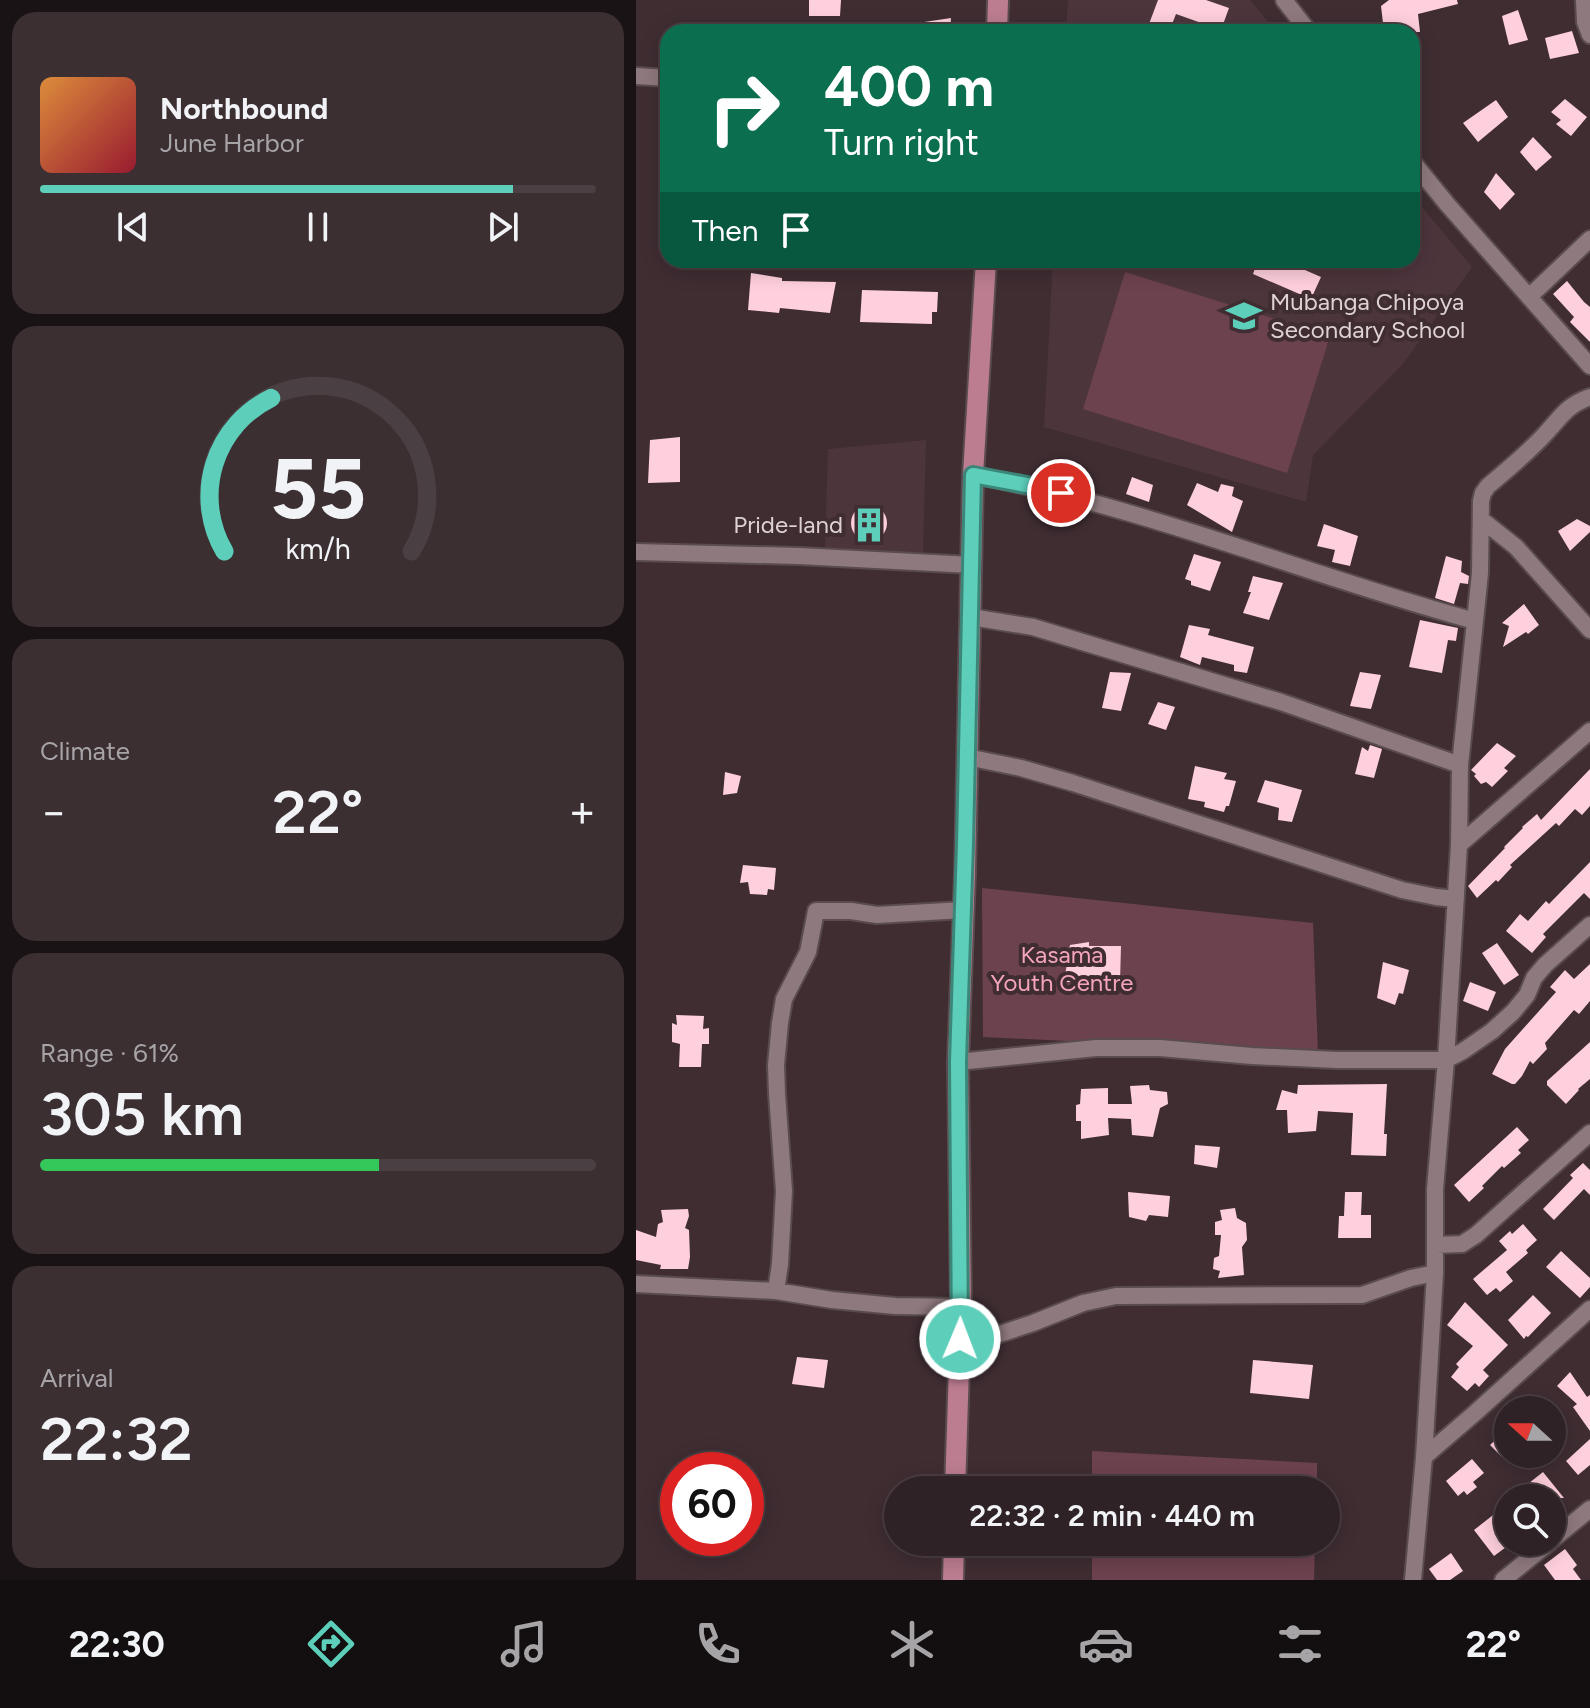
<!DOCTYPE html>
<html lang="en">
<head>
<meta charset="utf-8">
<style>
	body { margin:0; font-family:Figtree,sans-serif; background:#3b2f32; color:#f1f3f6; height:100vh; display:flex; flex-direction:column; font-size:30px; white-space:nowrap }
	* { box-sizing:border-box; margin:0 }
	p { font-size:26px; color:#a7a4a7 }
	.icon { flex:none; width:44px; height:44px; fill:none; stroke:currentColor; stroke-width:2; stroke-linecap:round; stroke-linejoin:round }
	.map { position:relative; flex:1; overflow:hidden }
	.side { display:flex; flex-direction:column; gap:12px; padding:12px; background:#1a1315; width:636px }
	.side>* { flex:none }
	.top-card { position:absolute; left:24px; top:24px; width:760px; height:244px; border-radius:24px; box-shadow:0 4px 20px #0003,0 0 0 2px #4a3f43; background:#0b6e4f; color:#fff; overflow:hidden }
	.needle { width:52px; rotate:291deg }
	.buttons { position:absolute; left:858px; top:1396px; display:grid; gap:16px }
	.buttons a { display:grid; place-items:center; width:72px; height:72px; border-radius:50%; background:#2f2226; box-shadow:0 4px 20px #0003,0 0 0 2px #4a3f43; font-size:40px }
	.speed { position:absolute; left:24px; top:1452px; display:flex; gap:16px; font-size:40px; font-weight:700; text-align:center }
	.speed>* { display:grid; place-content:center; width:104px; height:104px; border-radius:50%; background:#2f2226; box-shadow:0 4px 20px #0003,0 0 0 2px #4a3f43; line-height:1 }
	.speed .limit { border:12px solid #d22; background:#fff; color:#111 }
	.pin { position:absolute; display:grid; place-items:center; width:68px; height:68px; color:#fff; margin:-34px; border:4px solid #fff; border-radius:50%; box-shadow:0 2px 8px #0007 }
	.me { position:absolute; width:88px; margin:-44px; rotate:1deg; stroke-linejoin:round; filter:drop-shadow(0 0 6px #0008) }
	.turn { display:flex; align-items:center; gap:28px; height:168px; padding:0 32px; font-size:36px }
	.turn .icon { width:104px; height:104px; stroke-width:2.5 }
	.turn b { display:block; font-size:56px; line-height:68px }
	.then { display:flex; align-items:center; height:76px; padding:0 32px; background:#0003; gap:16px; font-size:30px }
	.big { font-size:60px; font-weight:600; line-height:1.1 }
	.side .card { flex:1; display:flex; flex-direction:column; justify-content:center; gap:12px; min-width:0; padding:0 28px; border-radius:24px; background:#3b2f32 }
	.side .dial { align-items:center; gap:0 }
	.dial svg { height:208px; overflow:visible; fill:none; stroke:#4a3f43; stroke-width:7; stroke-linecap:round; text-anchor:middle }
	.dial text { fill:#f1f3f6; stroke:none }
	.song { display:flex; align-items:center; gap:24px }
	.cover { width:96px; height:96px; border-radius:12px; background:linear-gradient(135deg,hsl(30 70% 55%),hsl(350 70% 35%)) }
	.played { height:8px; border-radius:4px; background:linear-gradient(90deg,#5cceba 85%,#4a3f43 85%) }
	.keys { display:flex; justify-content:space-around; direction:ltr }
	.heat { display:flex; justify-content:space-between; align-items:center; font-size:44px; direction:ltr }
	.charge { height:12px; border-radius:6px; background:linear-gradient(90deg,#34c759 61%,#4a3f43 0) }
	.trip { position:absolute; left:248px; top:1476px; width:456px; height:80px; border-radius:40px; background:#2f2226; box-shadow:0 4px 20px #0003,0 0 0 2px #4a3f43; font-weight:600; line-height:80px; text-align:center }
	.menu { display:flex; height:128px; justify-content:space-around; align-items:center; background:#130e0f; color:#a7a4a7 }
	.menu .icon { width:56px; height:56px }
	.menu .selected { color:#5cceba }
	.menu b { font-size:36px; color:#f1f3f6 }
	main { display:flex; flex:1; min-height:0 }
	.map>svg:first-child { display:block }
	.built { fill:#4d353c }
	.green { fill:#6d424f }
	.building { fill:#fecfdc }
	.lines { fill:none; stroke-linecap:round; stroke-linejoin:round }
	.minor-casing { stroke:#594b4e; stroke-width:20 }
	.major-casing { stroke:#594b4e; stroke-width:24 }
	.minor { stroke:#8e797e; stroke-width:16 }
	.major { stroke:#bd7d91; stroke-width:20 }
	.route-casing { stroke:#3c8679; stroke-width:20 }
	.route { stroke:#5cceba; stroke-width:14 }
	.labels { text-anchor:middle; stroke-width:8; stroke-linejoin:round; paint-order:stroke }
	.poi-label { font-size:24px; fill:#ded2d5; stroke:#3f2d32; text-anchor:start }
	.park-label { font-size:24px; fill:#f4a4bc; stroke:#3f2d32 }
</style>
</head>
<body>
<main>
<section class="side">
<div class="card">
<div class="song"><i class="cover"></i><div><b>Northbound</b><p>June Harbor</p></div></div>
<div class="played"></div>
<div class="keys"><svg class="icon" aria-label="previous" viewBox="0 0 24 24"><path d="M18 5L8 12l10 7zM5 5v14"/></svg><svg class="icon" aria-label="pause" viewBox="0 0 24 24"><path d="M8 5v14M16 5v14"/></svg><svg class="icon" aria-label="next" viewBox="0 0 24 24"><path d="M6 5l10 7-10 7zM19 5v14"/></svg></div>
</div>
<div class="card dial"><svg viewBox="0 0 100 80">
<path d="M14 69A42 42 0 1 1 86 69"/>
<path d="M14 69A42 42 0 0 1 32 10" stroke="#5cceba"/>
<text x="50" y="56" font-size="32" font-weight="700">55</text>
<text x="50" y="72" font-size="11">km/h</text>
</svg></div>
<div class="card"><p>Climate</p>
<div class="heat"><a>−</a><b class="big">22°</b><a>+</a></div>
</div>
<div class="card"><p>Range · 61%</p><b class="big">305 km</b><div class="charge"></div></div>
<div class="card"><p>Arrival</p><b class="big">22:32</b></div>
</section>
<div class="map">
<svg width="954" height="1580" viewBox="0 0 954 1580">
	<rect width="100%" height="100%" fill="#3f2d32"/>
	<path class="built" d="M432 0H614L640 32H430Z
		M776 195 836 267 767 364 677 455 670 502 408 427 417 260H776Z
		M290 440 287 555 189 549 192 449Z"/>
	<path class="green" d="M489 272 694 336 651 473 447 409Z
		M346 888 677 923 682 1053 347 1037Z
		M456 1451 681 1463V1490H456Z
		M456 1542H679L678 1580H456Z"/>
	<path class="building" d="M173 0H205L204 16H173Z
		M522 0H570L593 8 585 30 540 14 533 32H510Z
		M753 0H821L822 4 782 14 784 32H757L755 22 747 23 745 6Z
		M882 10 892 40 873 45 866 16Z
		M315 18 314 32H268V25Z
		M936 31 943 53 914 59 909 38Z
		M929 99 951 117 935 136 920 124 925 120 915 112Z
		M860 100 872 117 842 142 827 123Z
		M897 137 916 157 900 171 884 152Z
		M860 173 879 194 864 210 848 192Z
		M622 260H646L685 277 675 299 617 274Z
		M115 273 146 278V281L200 282 194 313 144 308 143 313 112 310Z
		M931 281 948 302 954 307V342L934 322 938 317 917 294Z
		M226 290 302 292 301 312H296V324L224 322Z
		M44 437V482L12 483 14 440Z
		M496 477 517 485 513 502 490 494Z
		M561 483 582 492 585 484 598 487 596 496 607 501 596 532 551 505Z
		M215 523a18 18 0 1 1 36 0a18 18 0 1 1-36 0Z
		M941 519 954 526V532L934 551 922 531Z
		M688 524 722 536 714 566 696 562 699 550 681 546Z
		M558 554 585 562 574 591 555 585V581L549 579Z
		M810 556 826 561 825 572 833 576 832 584 824 583 818 604 799 598Z
		M617 576 647 583 633 620 607 613 615 592H612Z
		M888 604 903 625 892 634 890 632 867 647 873 626 866 623Z
		M784 620 822 628 820 641 812 640 806 673 773 667Z
		M553 625 574 629 572 635 618 647 611 673 598 671V665L566 657 564 665 544 657Z
		M474 672 495 673 485 711 466 708Z
		M724 672 745 675 735 709 714 706Z
		M522 702 539 707 530 730 512 724Z
		M861 743 880 756 868 768 872 771 856 787 850 782 845 784 838 776 840 774 835 770Z
		M734 745 746 749 738 778 719 774 726 747 732 751Z
		M559 766 591 773 588 779 600 781 593 806H590L588 812 568 807 569 802 552 799Z
		M954 769V806L946 815 939 809 923 826 920 823 874 865 876 867 862 882 860 880 841 898 832 886 869 848 868 847 887 828 886 827 901 814 905 820Z
		M89 772 105 776 101 793 87 795Z
		M629 780 666 790 656 822 642 820 643 808 621 802Z
		M954 862V899L948 893 907 934 910 937 896 953 870 931 884 914 892 921 910 901 913 904Z
		M107 865 140 868 138 890 132 889 131 895 114 894 112 882 104 883Z
		M453 942V946H485L484 982H428L434 945Z
		M861 943 883 975 868 985 846 953Z
		M747 962 773 970 767 994 763 993 759 1005 741 998Z
		M954 964V1001L943 1014 938 1010 909 1043 911 1049 897 1064 894 1061 886 1076 879 1084H876L856 1074 869 1049 920 992 914 987 929 970 938 979Z
		M834 982 860 992 852 1011 827 1001Z
		M40 1015 68 1016 67 1029 73 1028V1044H66L65 1067H43L44 1044 36 1042V1023L41 1025Z
		M954 1042V1079L942 1089 943 1090 930 1104 911 1085V1081Z
		M751 1084 748 1134H751L750 1156 715 1155 717 1113 682 1111 680 1131 652 1133 651 1110H640L646 1090 661 1094 662 1085Z
		M513 1085 514 1090 531 1092 532 1104 524 1108 517 1137 496 1135 495 1119 472 1118 473 1135 445 1139V1121H440V1105L444 1104 445 1089 472 1088V1104H496L494 1086Z
		M881 1127 893 1140 882 1150 885 1153 868 1168 866 1166 846 1186 848 1188 833 1202 818 1185Z
		M559 1145 584 1147 581 1168 558 1164Z
		M947 1163 954 1170V1195L948 1189 918 1220 907 1209 937 1178 934 1175Z
		M492 1192 534 1196 532 1217 513 1215 510 1221 493 1217Z
		M709 1192H726L725 1215H735V1238H702L703 1216H708Z
		M599 1208 601 1218 610 1223 611 1240 606 1247 608 1275 582 1278 584 1271 577 1269 578 1258 583 1256 585 1235H579V1222L586 1220 584 1210Z
		M52 1209 53 1216 49 1228 53 1230 54 1257 52 1269H24L25 1265 0 1260V1230L20 1237 22 1224 27 1222 25 1210Z
		M887 1224 901 1240 890 1250 892 1253 870 1272 877 1281 864 1292 860 1288 851 1295 837 1279 871 1250 863 1241 874 1231 876 1234Z
		M925 1251 954 1278V1287L944 1298 910 1267Z
		M897 1295 915 1313 892 1337 890 1336 888 1339 872 1320Z
		M829 1302 872 1345 847 1370 853 1376 843 1387 839 1383 831 1391 815 1377 823 1367 820 1364 837 1346 811 1325Z
		M161 1357 192 1360 188 1388 156 1384Z
		M617 1360 677 1365 673 1399 614 1393Z
		M934 1372 951 1397 954 1395V1431L937 1407 941 1404 921 1386Z
		M872 1428V1451L866 1457 854 1445Z
		M954 1439V1465L942 1475 930 1461Z
		M836 1459 848 1473 837 1482 841 1487 831 1495 828 1491 822 1496 810 1481Z
		M907 1472 928 1498H874Z
		M866 1508 872 1516V1542H877L858 1556 838 1530Z
		M929 1549 941 1565 937 1569 945 1580H919L908 1565Z
		M815 1553 827 1571 814 1580H801L793 1569Z"/>
	<g class="lines">
		<g class="minor-casing">
			<path id="minor" d="M648 0 673 32
				M948 0 949 22 954 35
				M0 76 32 78
				M776 161 811 204 954 366
				M893 297 954 239
				M337 475C509 507 671 575 839 621
				M846 520 880 547 954 630
				M0 552 163 556 336 565
				M335 617 397 627 575 681 645 702 824 765
				M331 757 385 768 437 783 766 890 800 897 820 899
				M823 845 824 765 844 573 845 501 847 493 852 486C872 469 893 452 910 433 925 417 931 405 954 397
				M322 1062 460 1048H524L616 1056 701 1060H810L827 1051 856 1031 877 1012 891 995 898 978 909 965 954 925
				M799 1245 826 1244 840 1235 954 1133
				M0 1284 140 1291 196 1300 259 1306 325 1307
				M140 1291 144 1264 148 1191 141 1094 140 1065 144 1023 148 999 172 952 180 911H215L241 915 327 910
				M324 1339 364 1334 397 1323 447 1303 480 1296 726 1295 775 1278 799 1273
				M788 1457 839 1413 954 1309
				M916 1540 954 1509
				M777 1580 788 1457 799 1273V1189L810 1060 823 845 954 731
				M867 1580 914 1542"/>
		</g>
		<g class="major-casing">
			<path id="major" d="M361 32 362 0
				M319 1490 325 1307 322 1062 329 873 337 475 350 260
				M317 1580 318 1542"/>
		</g>
		<use href="#minor" class="minor"/>
		<use href="#major" class="major"/>
	</g>
	<g class="lines">
		<g class="route-casing">
			<path id="route" d="M324 1339 322 1062 329 844 337 475 396 486 425 493"/>
		</g>
		<use href="#route" class="route"/>
	</g>
	<defs>
		<g id="school-bare" transform="scale(2.76)"><path d="M0-5L7-2L0 1L-7-2ZM-4 1L0 2.5L4 1V4Q0 6-4 4Z" fill="#5cceba" stroke="#3f2d32" stroke-width="2.5" paint-order="stroke"/></g>
		<g id="building-bare" transform="scale(2.76)"><path d="M-4-6H4V6H1V3H-1V6H-4ZM-2.5-4.3h1.7v1.8h-1.7ZM.8-4.3h1.7v1.8H.8ZM-2.5-1h1.7V.8h-1.7ZM.8-1h1.7V.8H.8Z" fill="#5cceba" stroke="#3f2d32" stroke-width="2.5" paint-order="stroke"/></g>
	</defs>
	<g fill-rule="evenodd">
		<use href="#school-bare" x="608" y="316"/>
		<use href="#building-bare" x="233" y="525"/>
	</g>
	<g class="labels">
		<g class="poi-label">
			<text x="634" y="310">Mubanga Chipoya<tspan x="634" dy="28">Secondary School</tspan></text>
			<text x="207" y="533" text-anchor="end">Pride-land</text>
		</g>
		<g class="park-label">
			<text x="426" y="963">Kasama<tspan x="426" dy="28">Youth Centre</tspan></text>
		</g>
	</g>
</svg>
<div class="buttons">
<a><svg class="needle" viewBox="-14 -14 28 28"><path d="M0-13l5 13h-10z" fill="#e53935"/><path d="M0 13l5-13h-10z" fill="#a7a4a7"/></svg></a>
<a><svg class="icon" aria-label="search" viewBox="0 0 24 24"><circle cx="10" cy="10" r="6"/><path d="M15 15l6 6"/></svg></a>
</div>
<div class="speed"><div class="limit">60</div></div>
<div class="pin" style="left:425px;top:493px;background:#d93025"><svg class="icon" aria-label="arrive" viewBox="0 0 24 24"><path d="M6 21V4h12l-3 4 3 4H6"/></svg></div>
<svg class="me" style="left:324px;top:1339px" viewBox="-20 -20 40 40"><circle r="17" fill="#5cceba" stroke="#fff" stroke-width="3"/><path d="M0-11L8 9 0 5-8 9z" fill="#fff"/></svg>
<div class="trip">22:32 · 2 min · 440 m</div>
<div class="top-card">
<div class="turn"><svg class="icon" aria-label="right" viewBox="0 0 24 24"><path d="M7 20v-9h11M14 6l5 5-5 5"/></svg><div><b>400 m</b>Turn right</div></div>
<div class="then">Then<svg class="icon" aria-label="arrive" viewBox="0 0 24 24"><path d="M6 21V4h12l-3 4 3 4H6"/></svg></div>
</div>
</div>
</main>
<nav class="menu">
<b>22:30</b>
<svg class="icon selected" aria-label="directions" viewBox="0 0 24 24"><path d="M12 3l9 9-9 9-9-9zM9 14v-3h6M13 9l2 2-2 2"/></svg>
<svg class="icon" aria-label="music" viewBox="0 0 24 24"><path d="M9 18V5l10-2v13"/><circle cx="6" cy="18" r="3"/><circle cx="16" cy="16" r="3"/></svg>
<svg class="icon" aria-label="phone" viewBox="0 0 24 24"><path d="M5 4h4l2 5-3 2q2 4 5 5l2-3 5 2v4C11 20 4 13 5 4z"/></svg>
<svg class="icon" aria-label="climate" viewBox="0 0 24 24"><path d="M12 3v18M4 7l16 10M4 17L20 7"/></svg>
<svg class="icon" aria-label="car" viewBox="0 0 24 24"><path d="M5 17H2v-5l4-1 3-4h7l3 4 3 1v5h-3M9 17h6M6 11h13"/><circle cx="7" cy="17" r="2"/><circle cx="17" cy="17" r="2"/></svg>
<svg class="icon" aria-label="filters" viewBox="0 0 24 24"><path d="M4 7h16M4 17h16"/><circle cx="9" cy="7" r="2"/><circle cx="15" cy="17" r="2"/></svg>
<b>22°</b>
</nav>
</body>
</html>
